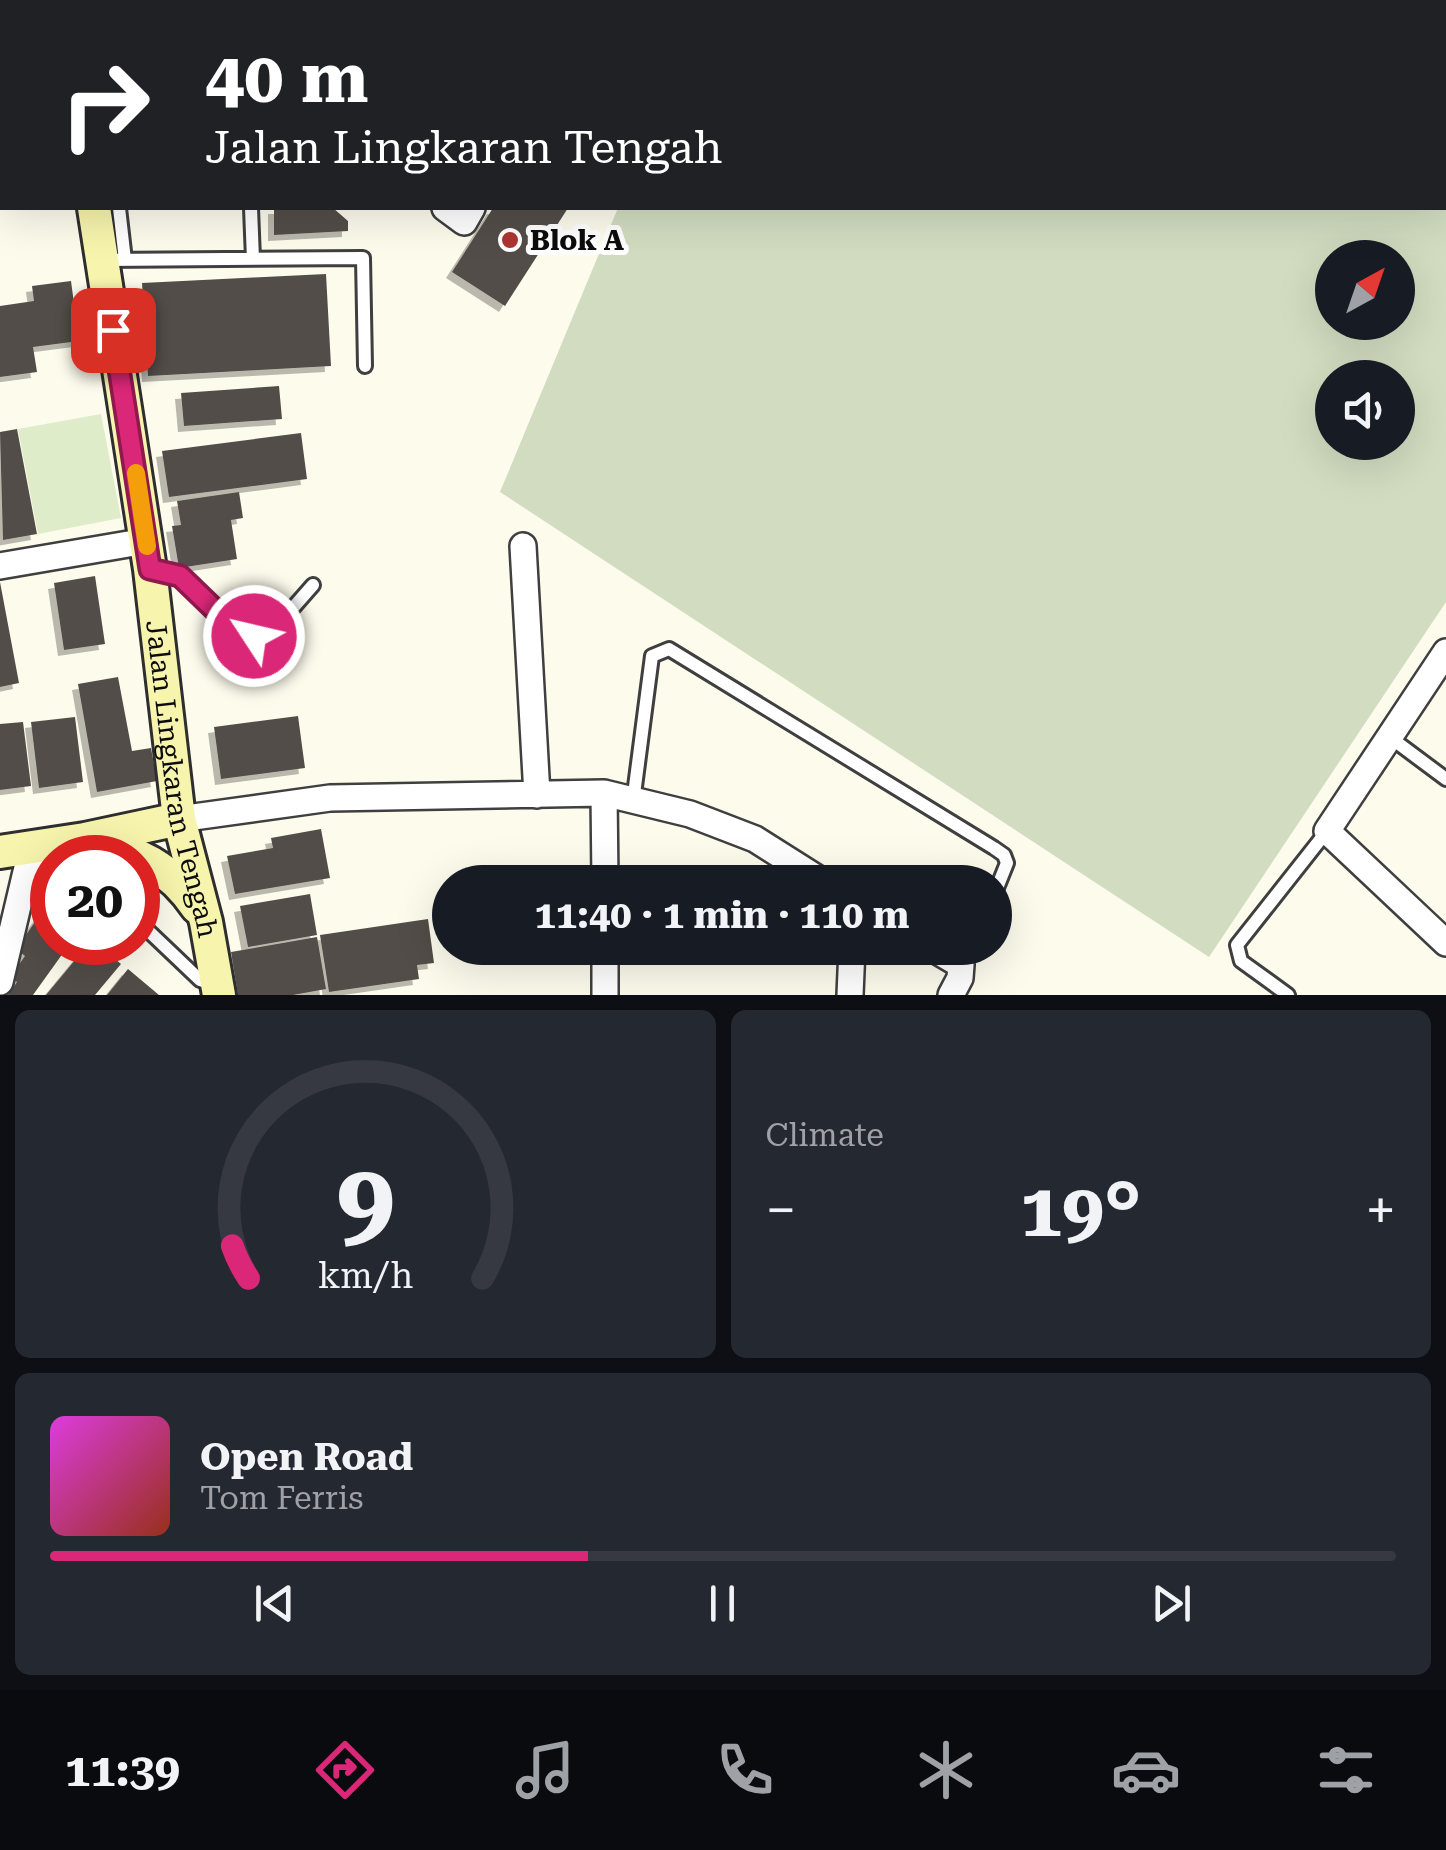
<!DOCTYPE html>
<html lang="en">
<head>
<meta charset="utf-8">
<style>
	body { margin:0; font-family:"Roboto Serif",serif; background:#242831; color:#f1f3f6; height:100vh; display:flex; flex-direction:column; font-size:38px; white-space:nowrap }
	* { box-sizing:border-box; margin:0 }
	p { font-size:32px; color:#9ea1a6 }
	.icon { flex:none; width:55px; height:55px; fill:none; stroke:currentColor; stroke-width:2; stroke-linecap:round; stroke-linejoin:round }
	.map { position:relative; height:995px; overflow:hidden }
	.sheet { display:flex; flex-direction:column; gap:15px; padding:15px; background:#0d0f14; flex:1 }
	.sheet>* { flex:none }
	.top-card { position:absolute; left:0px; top:0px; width:1448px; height:210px; box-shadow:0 10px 40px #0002; background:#202124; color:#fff; overflow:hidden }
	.needle { width:65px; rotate:40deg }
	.buttons { position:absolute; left:1315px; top:240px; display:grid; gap:20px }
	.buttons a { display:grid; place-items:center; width:100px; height:100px; border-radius:50%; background:#171b24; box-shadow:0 10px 40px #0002; font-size:50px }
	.speed { position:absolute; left:30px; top:835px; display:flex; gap:20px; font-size:50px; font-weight:700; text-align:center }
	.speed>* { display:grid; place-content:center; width:130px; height:130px; border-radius:50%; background:#171b24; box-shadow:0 10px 40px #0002; line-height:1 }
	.speed .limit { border:15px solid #d22; background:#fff; color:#111 }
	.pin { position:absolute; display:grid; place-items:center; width:85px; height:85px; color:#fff; margin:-42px; border-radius:20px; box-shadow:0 5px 15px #0006 }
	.me { position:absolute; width:110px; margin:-55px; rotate:305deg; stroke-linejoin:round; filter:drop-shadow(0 0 8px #0008) }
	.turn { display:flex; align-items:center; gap:35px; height:210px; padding:0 40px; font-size:45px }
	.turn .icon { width:130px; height:130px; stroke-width:2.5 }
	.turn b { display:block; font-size:70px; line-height:85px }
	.big { font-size:75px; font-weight:700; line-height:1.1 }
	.sheet .tile { flex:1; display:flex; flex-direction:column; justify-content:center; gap:15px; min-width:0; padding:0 35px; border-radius:15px; background:#242831 }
	.sheet .dial { align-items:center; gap:0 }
	.dial svg { height:260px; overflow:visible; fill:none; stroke:#363941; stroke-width:7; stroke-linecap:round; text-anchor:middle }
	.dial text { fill:#f1f3f6; stroke:none }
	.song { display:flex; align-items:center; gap:30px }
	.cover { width:120px; height:120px; border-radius:15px; background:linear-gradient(135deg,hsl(300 70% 55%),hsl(10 70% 35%)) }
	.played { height:10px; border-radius:5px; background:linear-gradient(90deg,#db2777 40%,#363941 40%) }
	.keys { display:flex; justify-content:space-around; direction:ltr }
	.heat { display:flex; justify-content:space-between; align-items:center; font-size:55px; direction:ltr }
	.sheet .tiles { flex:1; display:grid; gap:15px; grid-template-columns:1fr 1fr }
	.tile:last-child { grid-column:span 2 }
	.trip { position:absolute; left:432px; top:865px; width:580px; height:100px; border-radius:50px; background:#171b24; box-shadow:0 10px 40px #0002; font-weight:700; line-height:100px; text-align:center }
	.tab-bar { display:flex; height:160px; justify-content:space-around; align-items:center; background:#090b0e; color:#9ea1a6 }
	.tab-bar .icon { width:70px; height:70px }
	.tab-bar .on { color:#db2777 }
	.tab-bar b { font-size:45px; color:#f1f3f6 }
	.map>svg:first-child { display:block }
	.cemetery { fill:#d1dcc0; fill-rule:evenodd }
	.pitch { fill:#deecca }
	.building { fill:#534e49; filter:url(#shadow) }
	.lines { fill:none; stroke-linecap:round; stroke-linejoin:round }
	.lane-casing { stroke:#3f3f3f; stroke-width:18 }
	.street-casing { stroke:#3f3f3f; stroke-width:30 }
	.secondary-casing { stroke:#2e2e2e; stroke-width:38 }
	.lane { stroke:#fff; stroke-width:12 }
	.street { stroke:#fff; stroke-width:25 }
	.secondary { stroke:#f7f4ad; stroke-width:32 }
	.route-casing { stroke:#8e194d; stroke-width:25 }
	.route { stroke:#db2777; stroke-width:18 }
	.slow { stroke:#f59e0b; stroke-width:18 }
	.poi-dot { fill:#ad3532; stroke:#fff; stroke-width:4 }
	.labels { text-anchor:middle; stroke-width:10; stroke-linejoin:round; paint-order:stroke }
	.poi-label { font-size:28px; font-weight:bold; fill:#0c0c0c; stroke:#fff; text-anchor:start }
	.street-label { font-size:28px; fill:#0c0c0c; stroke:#fff }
</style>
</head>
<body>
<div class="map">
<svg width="1446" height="995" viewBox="0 0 1446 995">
	<defs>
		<filter id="shadow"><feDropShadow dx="-6" dy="6" stdDeviation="0" flood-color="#0004"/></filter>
	</defs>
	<rect width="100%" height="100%" fill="#fdfbec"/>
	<path class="cemetery" d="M706 0H1446V602L1209 957 500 492 618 208H1445V2H705ZM1332 258H1398V322H1332ZM1332 378H1398V442H1332Z"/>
	<path class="pitch" d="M101 414 121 518 38 534 18 429Z"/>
	<path class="building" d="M274 208H333L348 221V231L274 235Z
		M493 208H568L505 306 452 272Z
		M326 274 331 366 148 376 142 283Z
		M71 281 79 341 33 347 37 372 0 377V306L34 301 32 286Z
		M279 386 282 419 184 426 181 393Z
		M17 429 37 534 3 540 0 432Z
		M301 433 307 479 169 497 162 451Z
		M239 492 243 518 231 520 237 559 179 568 172 526 181 525 177 501Z
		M95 576 105 644 64 650 54 583Z
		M0 582 19 683 0 687Z
		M118 677 132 751 151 748 157 781 97 792 78 684Z
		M298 716 305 768 221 779 214 727Z
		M75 717 83 782 39 788 31 722Z
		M23 722 31 786 0 790V724Z
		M321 829 330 878 235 894 227 856 273 848 271 838Z
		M310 894 317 935 248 947 240 906Z
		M42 912 52 920V942H71L33 995H8L17 982 10 977 25 956 16 949Z
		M428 919 434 963 417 965 419 979 329 992 320 935Z
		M317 937 326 989 293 995H238L231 952Z
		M90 942H95L121 964 95 995H46Z
		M128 969 159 995H107Z"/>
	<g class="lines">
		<g class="lane-casing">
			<path id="lane" d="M119 208 125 260
				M251 208 253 259
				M105 260 363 258 365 366
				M150 569 180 576 238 632 254 637 277 626 313 585
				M1391 738 1446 779
				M633 802 652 656 669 649 994 848 1004 855 1007 863 995 893
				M29 859 52 870
				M138 921 200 980 216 985
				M1288 995 1241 961 1237 945 1327 831"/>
		</g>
		<g class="street-casing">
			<path id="street" d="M391 0V2
				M642 0 647 2
				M585 2 586 0
				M695 2 697 0
				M445 208 464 222 472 208
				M523 546 537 795
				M0 566 146 541
				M1446 652 1327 831 1446 943
				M604 793 605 882
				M179 819 330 798 604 793 690 814 755 839 823 882
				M605 948V995
				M932 948 961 965 960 978 951 995
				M0 982 29 859 37 846
				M850 995 852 948"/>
		</g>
		<g class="secondary-casing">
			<g id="secondary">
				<path d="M122 2V0"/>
				<path id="s1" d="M94 208 150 569 179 819 206 922 219 995"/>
				<path d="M90 840C135 850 171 868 197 907"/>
				<path d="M0 852 85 839 179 819"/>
			</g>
		</g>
		<use href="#lane" class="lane"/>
		<use href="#street" class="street"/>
		<use href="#secondary" class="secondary"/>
	</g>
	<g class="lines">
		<g class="route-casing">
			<path id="route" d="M113 330 150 569 180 576 238 632 254 636"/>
		</g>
		<use href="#route" class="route"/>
		<path class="slow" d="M136 473 147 546"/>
	</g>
	<circle class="poi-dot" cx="510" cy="240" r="10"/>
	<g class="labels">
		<g class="poi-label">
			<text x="530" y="250">Blok A</text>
		</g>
		<g class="street-label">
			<text dy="10" stroke="none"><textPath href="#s1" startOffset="578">Jalan Lingkaran Tengah</textPath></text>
		</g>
	</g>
</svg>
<div class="buttons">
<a><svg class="needle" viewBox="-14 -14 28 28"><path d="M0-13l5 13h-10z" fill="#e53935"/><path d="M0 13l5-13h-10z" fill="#9ea1a6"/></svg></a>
<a><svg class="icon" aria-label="sound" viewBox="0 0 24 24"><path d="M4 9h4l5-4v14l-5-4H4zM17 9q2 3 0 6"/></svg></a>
</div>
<div class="speed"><div class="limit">20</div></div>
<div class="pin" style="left:113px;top:330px;background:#d93025"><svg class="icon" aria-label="arrive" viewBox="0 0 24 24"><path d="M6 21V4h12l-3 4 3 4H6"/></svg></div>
<svg class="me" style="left:254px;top:636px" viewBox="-20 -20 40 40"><circle r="17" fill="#db2777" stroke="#fff" stroke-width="3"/><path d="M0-11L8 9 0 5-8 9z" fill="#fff"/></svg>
<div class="trip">11:40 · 1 min · 110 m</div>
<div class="top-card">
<div class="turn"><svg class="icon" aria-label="right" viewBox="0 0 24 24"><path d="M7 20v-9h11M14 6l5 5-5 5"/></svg><div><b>40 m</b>Jalan Lingkaran Tengah</div></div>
</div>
</div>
<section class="sheet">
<div class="tiles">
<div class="tile dial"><svg viewBox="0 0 100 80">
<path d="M14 69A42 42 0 1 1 86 69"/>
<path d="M14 69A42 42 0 0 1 9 59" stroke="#db2777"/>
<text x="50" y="56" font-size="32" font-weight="700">9</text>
<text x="50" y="72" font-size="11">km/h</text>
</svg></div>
<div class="tile"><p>Climate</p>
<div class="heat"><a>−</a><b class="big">19°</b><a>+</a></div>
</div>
<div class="tile">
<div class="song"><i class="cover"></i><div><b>Open Road</b><p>Tom Ferris</p></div></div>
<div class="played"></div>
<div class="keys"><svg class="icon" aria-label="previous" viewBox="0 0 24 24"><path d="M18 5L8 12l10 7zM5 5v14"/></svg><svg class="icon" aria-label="pause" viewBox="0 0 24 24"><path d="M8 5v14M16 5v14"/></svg><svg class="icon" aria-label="next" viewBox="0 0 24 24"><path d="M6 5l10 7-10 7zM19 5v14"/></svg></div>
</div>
</div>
</section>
<nav class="tab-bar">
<b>11:39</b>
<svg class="icon on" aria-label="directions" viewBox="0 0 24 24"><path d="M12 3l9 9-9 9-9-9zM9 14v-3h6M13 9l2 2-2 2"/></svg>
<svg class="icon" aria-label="music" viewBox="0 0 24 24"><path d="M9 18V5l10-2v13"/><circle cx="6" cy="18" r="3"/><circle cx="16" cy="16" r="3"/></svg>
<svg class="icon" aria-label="phone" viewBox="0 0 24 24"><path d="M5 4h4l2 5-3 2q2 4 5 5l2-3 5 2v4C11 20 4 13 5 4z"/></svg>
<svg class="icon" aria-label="climate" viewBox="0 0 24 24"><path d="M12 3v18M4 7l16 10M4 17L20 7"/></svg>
<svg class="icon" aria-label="car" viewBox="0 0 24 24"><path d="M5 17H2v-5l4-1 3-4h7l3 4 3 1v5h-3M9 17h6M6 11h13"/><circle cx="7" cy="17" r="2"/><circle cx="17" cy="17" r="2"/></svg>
<svg class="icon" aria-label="filters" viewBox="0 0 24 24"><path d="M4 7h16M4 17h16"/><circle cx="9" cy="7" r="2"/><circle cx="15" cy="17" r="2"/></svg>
</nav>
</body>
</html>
